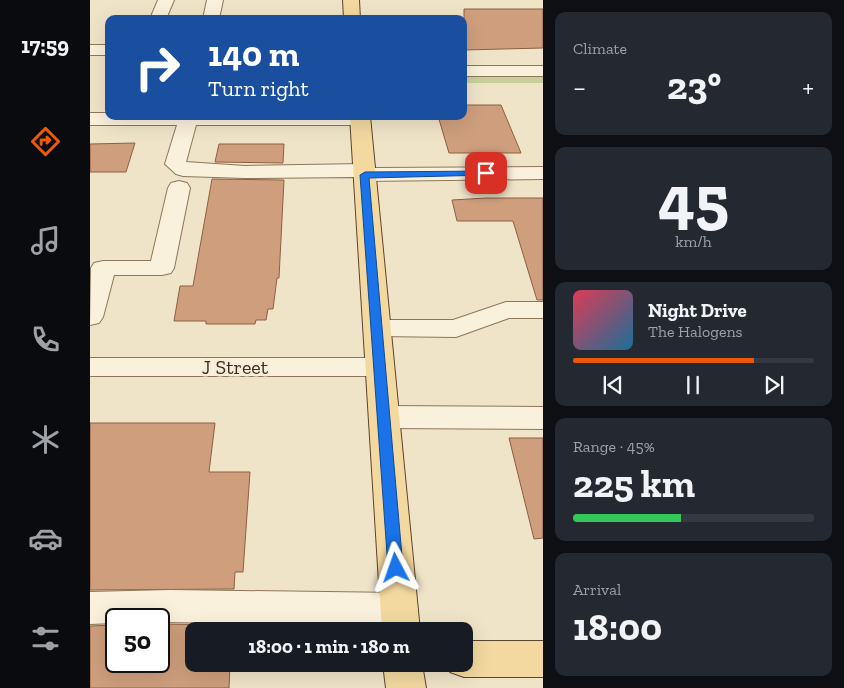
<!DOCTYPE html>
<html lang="en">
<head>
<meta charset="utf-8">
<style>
	body { margin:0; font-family:"Zilla Slab",serif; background:#242831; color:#f1f3f6; height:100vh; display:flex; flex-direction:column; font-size:19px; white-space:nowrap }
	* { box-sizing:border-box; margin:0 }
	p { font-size:16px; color:#9ea1a6 }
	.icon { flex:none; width:28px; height:28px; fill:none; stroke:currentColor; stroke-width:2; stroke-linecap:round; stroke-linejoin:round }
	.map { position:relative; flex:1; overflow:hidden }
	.drawer { display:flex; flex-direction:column; gap:12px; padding:12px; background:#0d0f14; width:301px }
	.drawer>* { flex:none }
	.hud { position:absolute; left:15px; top:15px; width:362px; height:105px; border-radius:10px; box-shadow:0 5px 20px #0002; background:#1a4fa0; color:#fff; overflow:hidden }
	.speed { position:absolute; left:15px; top:608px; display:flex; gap:10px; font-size:25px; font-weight:700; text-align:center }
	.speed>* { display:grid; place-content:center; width:65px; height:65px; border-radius:50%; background:#171b24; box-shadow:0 5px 20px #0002; line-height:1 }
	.speed .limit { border:2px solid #111; border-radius:8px; background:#fff; color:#111 }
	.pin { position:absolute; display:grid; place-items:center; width:42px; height:42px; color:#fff; margin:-21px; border-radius:10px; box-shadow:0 2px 8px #0006 }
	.me { position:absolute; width:55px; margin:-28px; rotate:356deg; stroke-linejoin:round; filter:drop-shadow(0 0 4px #0008) }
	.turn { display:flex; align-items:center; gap:18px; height:105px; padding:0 20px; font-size:22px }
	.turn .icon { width:65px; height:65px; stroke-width:2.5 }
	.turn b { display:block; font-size:35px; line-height:42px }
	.big { font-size:38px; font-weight:700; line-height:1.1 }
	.drawer .tile { flex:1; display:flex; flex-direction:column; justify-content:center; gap:8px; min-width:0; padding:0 18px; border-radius:10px; background:#242831 }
	.drawer .dial { align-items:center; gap:0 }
	.dial b { font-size:65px; line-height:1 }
	.song { display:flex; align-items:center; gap:15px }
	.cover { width:60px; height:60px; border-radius:8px; background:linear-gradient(135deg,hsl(350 70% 55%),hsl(200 70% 35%)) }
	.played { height:5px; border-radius:2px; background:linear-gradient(90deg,#ea580c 75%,#363941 75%) }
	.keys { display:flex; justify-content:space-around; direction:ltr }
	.heat { display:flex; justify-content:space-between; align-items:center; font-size:28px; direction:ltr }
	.charge { height:8px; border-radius:4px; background:linear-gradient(90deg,#34c759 45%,#363941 0) }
	.trip { position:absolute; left:95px; top:622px; width:288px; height:50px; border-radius:10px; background:#171b24; box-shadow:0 5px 20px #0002; font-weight:700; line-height:50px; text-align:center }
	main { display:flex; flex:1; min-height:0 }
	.tab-bar { display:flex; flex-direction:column; width:90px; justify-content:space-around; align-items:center; background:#090b0e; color:#9ea1a6 }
	.tab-bar .icon { width:35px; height:35px }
	.tab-bar .current { color:#ea580c }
	.tab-bar b { font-size:22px; color:#f1f3f6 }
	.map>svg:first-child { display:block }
	.green { fill:#c9cf9b }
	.building { fill:#cf9f7d; stroke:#8d5f41 }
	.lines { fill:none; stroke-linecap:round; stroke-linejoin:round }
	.minor-casing { stroke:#8d765c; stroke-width:2 }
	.major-casing { stroke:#5b4430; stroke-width:2 }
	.minor { fill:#faf1dc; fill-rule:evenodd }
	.major { fill:#f3d9a0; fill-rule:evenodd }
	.route { fill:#1a73e8; stroke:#114b97 }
	.labels { text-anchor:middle; stroke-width:5; stroke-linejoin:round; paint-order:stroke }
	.street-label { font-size:20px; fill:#3d2e20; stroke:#f7eed8 }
</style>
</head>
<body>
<main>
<nav class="tab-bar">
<b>17:59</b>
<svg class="icon current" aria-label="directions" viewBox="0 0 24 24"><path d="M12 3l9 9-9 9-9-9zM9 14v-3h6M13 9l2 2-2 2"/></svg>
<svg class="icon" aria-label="music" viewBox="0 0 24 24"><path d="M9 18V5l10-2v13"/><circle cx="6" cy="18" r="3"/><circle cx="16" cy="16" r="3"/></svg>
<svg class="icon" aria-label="phone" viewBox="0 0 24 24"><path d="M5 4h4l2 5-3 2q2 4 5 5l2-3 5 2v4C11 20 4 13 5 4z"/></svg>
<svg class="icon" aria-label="climate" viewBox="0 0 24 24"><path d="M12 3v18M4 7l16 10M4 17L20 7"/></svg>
<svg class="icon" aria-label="car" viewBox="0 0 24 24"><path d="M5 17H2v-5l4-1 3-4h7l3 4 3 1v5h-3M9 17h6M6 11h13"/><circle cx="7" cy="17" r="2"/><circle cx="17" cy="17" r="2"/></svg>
<svg class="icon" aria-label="filters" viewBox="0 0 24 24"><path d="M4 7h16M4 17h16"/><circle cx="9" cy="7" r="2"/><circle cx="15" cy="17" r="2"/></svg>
</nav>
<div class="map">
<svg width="453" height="688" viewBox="0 0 453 688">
	<rect width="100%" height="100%" fill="#f0e4c8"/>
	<path class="green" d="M374 74H453V83H374Z"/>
	<path class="building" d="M374 9H453V48L374 50Z
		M374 105H411L431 153H359L348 116H374Z
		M45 143 36 172H0V144Z
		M129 144H194L193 163 125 162Z
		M122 179 194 180 189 278H187L183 309H178L176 320H166L165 324H116V321H84L90 286H103Z
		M396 198H453V300H447L423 221H367L362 200Z
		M0 423H125L119 472H160L153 572H145L144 589 0 590Z
		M419 438H453V538L444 539Z
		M69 624 142 625V631H104V664H140L139 688H0V626L26 625V661H69Z"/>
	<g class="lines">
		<g class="minor-casing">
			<path id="minor" d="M68 0H84L76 19H60Z
				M117 0H133L129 19H113Z
				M0 45H19V55H0Z
				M374 66H453V76H374Z
				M0 113H19V116H278L280 119 277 123 270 125H106L96 162 155 166 274 164 284 168 453 167V179L275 181 267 180 265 177 155 178 93 176 86 174 75 164 87 125H0Z
				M89 181 97 183 100 188 84 268 81 273 72 275H24L13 317 9 323 0 325 1 268 4 263 13 261H61L78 188 81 183Z
				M416 302H453V318H419L366 337 287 336 277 334 274 328 277 322 287 320H363Z
				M0 358H290L300 360 304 367 300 374 290 376H0Z
				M294 406 453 407V429L294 428 283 425 279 417 283 409Z
				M80 590 309 593 322 598 328 609 322 620 309 625 69 622V619H26V623L0 624V592Z"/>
		</g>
		<g class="major-casing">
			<path id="major" d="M253 0H269L270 19H254Z
				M260 116H280L330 631H292Z
				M374 641H453V677H374L360 672 357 664H374Z
				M293 664H332L336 688H296Z"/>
		</g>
		<use href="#minor" class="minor"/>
		<use href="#major" class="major"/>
	</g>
	<path class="route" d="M396 171 399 172V175L279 178 313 568 311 572 306 574 301 572 298 568 270 175 275 172Z"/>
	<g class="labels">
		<g class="street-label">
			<text x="145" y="374">J Street</text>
		</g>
	</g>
</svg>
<div class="speed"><div class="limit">50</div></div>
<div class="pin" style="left:396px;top:173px;background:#d93025"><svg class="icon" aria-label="arrive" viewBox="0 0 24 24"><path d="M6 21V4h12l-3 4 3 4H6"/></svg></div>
<svg class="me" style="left:306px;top:568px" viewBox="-20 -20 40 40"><path d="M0-17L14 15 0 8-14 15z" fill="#1a73e8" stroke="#fff" stroke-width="4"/></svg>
<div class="trip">18:00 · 1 min · 180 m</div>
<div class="hud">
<div class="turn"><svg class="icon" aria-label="right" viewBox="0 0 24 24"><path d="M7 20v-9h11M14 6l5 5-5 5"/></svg><div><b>140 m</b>Turn right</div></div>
</div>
</div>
<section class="drawer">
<div class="tile"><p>Climate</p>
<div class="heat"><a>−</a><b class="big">23°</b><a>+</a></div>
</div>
<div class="tile dial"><b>45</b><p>km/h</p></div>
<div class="tile">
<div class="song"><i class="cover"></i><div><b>Night Drive</b><p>The Halogens</p></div></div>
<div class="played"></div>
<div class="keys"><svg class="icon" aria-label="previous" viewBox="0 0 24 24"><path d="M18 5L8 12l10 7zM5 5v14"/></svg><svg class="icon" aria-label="pause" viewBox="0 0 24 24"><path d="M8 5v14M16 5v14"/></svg><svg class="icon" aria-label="next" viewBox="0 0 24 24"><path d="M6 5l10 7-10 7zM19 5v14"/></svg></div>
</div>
<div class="tile"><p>Range · 45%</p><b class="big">225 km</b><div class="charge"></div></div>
<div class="tile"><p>Arrival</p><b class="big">18:00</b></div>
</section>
</main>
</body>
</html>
